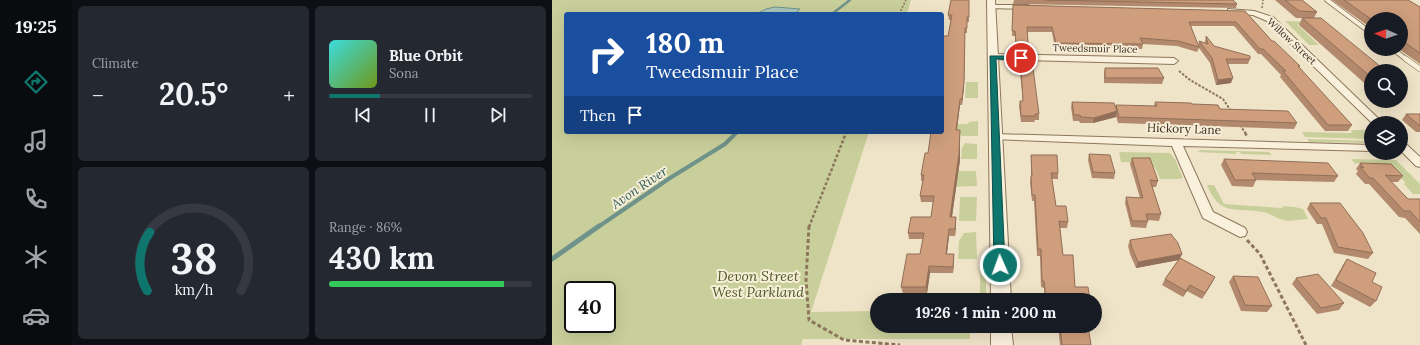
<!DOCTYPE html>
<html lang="en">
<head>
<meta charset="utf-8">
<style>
	body { margin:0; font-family:Lora,serif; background:#242831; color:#f1f3f6; height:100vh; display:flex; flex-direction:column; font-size:15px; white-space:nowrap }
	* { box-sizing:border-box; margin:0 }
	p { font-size:13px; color:#9ea1a6 }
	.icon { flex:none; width:22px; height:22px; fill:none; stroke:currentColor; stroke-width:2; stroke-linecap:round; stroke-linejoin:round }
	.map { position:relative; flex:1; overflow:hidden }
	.panel { display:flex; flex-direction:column; gap:6px; padding:6px; background:#0d0f14; width:480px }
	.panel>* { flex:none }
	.guide { position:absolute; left:12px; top:12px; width:380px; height:122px; border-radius:4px; box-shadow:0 4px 16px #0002; background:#1a4fa0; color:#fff; overflow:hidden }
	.needle { width:26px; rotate:272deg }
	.buttons { position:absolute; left:812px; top:12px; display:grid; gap:8px }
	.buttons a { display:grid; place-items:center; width:44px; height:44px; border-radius:50%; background:#171b24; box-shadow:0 4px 16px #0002; font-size:20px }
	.speed { position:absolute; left:12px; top:281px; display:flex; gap:8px; font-size:20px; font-weight:700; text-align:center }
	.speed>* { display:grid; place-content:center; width:52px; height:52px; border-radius:50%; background:#171b24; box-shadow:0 4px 16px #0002; line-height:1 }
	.speed .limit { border:2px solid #111; border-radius:6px; background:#fff; color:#111 }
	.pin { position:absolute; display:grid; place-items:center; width:34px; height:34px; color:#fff; margin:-17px; border:2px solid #fff; border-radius:50%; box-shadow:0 1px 4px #0007 }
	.me { position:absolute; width:44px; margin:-22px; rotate:358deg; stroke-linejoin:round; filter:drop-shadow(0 0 3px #0008) }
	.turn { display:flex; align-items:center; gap:14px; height:84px; padding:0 16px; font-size:18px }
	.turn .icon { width:52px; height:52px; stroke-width:2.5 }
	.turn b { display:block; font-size:28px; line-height:34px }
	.then { display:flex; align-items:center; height:38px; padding:0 16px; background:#0003; gap:8px; font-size:15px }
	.big { font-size:30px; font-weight:700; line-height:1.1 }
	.panel .tile { flex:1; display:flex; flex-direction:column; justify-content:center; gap:6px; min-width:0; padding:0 14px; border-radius:6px; background:#242831 }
	.panel .dial { align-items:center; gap:0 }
	.dial svg { height:104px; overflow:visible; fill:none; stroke:#363941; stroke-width:7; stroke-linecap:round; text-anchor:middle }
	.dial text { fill:#f1f3f6; stroke:none }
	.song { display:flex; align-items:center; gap:12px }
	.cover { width:48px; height:48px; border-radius:6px; background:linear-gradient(135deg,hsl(180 70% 55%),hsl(80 70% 35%)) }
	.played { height:4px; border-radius:2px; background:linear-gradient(90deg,#0f766e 25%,#363941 25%) }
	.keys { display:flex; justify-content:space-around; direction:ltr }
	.heat { display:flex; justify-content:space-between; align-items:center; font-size:22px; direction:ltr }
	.charge { height:6px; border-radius:3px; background:linear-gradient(90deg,#34c759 86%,#363941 0) }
	.panel .tiles { flex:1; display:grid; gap:6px; grid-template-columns:repeat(2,1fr) }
	.trip { position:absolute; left:318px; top:293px; width:232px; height:40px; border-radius:20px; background:#171b24; box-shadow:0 4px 16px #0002; font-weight:700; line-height:40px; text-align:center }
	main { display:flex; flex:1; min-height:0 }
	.tab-bar { display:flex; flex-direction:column; width:72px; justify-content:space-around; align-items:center; background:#090b0e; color:#9ea1a6 }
	.tab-bar .icon { width:28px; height:28px }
	.tab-bar .on { color:#0f766e }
	.tab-bar b { font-size:18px; color:#f1f3f6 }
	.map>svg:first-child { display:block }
	.green { fill:#c9cf9b; fill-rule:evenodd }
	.water { fill:#a9c4bc; stroke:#6f938a }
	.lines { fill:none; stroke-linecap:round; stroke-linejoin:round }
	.stream-far3 { stroke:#6f938a; stroke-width:2.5 }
	.stream-far2 { stroke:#6f938a; stroke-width:3 }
	.stream-far1 { stroke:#6f938a; stroke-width:4 }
	.stream { stroke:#6f938a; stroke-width:5 }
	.service-far1-casing { stroke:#8d765c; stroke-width:5.5 }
	.service-casing { stroke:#8d765c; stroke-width:6 }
	.minor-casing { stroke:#8d765c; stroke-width:2 }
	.tertiary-casing { stroke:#8d765c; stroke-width:2 }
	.path-far3 { stroke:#8d765c; stroke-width:1.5; stroke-dasharray:2 1.5; stroke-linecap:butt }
	.path-far2 { stroke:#8d765c; stroke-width:2; stroke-dasharray:2.5 1.5; stroke-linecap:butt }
	.path-far1 { stroke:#8d765c; stroke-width:2.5; stroke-dasharray:3 2; stroke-linecap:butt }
	.path { stroke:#8d765c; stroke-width:3; stroke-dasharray:4 2.5; stroke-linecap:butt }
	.service-far1 { stroke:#faf1dc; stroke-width:4 }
	.service { stroke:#faf1dc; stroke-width:5 }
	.minor { fill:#faf1dc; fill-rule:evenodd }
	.tertiary { fill:#faf1dc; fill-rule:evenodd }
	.wall { fill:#b2896c }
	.shaded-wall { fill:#916f58 }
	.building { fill:#cf9f7d; stroke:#916f58 }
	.route { fill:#0f766e; stroke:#0a4d48 }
	.labels { text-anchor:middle; stroke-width:4; stroke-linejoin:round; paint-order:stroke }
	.far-street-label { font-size:10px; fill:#3d2e20; stroke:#f7eed8 }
	.street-label { font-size:12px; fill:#3d2e20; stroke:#f7eed8 }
	.water-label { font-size:13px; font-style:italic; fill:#2f5d5a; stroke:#f7eed8 }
	.near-park-label { font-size:14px; font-style:italic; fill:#4d5a26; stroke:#f7eed8 }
</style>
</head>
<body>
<main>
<nav class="tab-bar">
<b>19:25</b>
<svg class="icon on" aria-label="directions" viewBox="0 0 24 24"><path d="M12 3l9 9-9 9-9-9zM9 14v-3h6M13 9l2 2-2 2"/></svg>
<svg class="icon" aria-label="music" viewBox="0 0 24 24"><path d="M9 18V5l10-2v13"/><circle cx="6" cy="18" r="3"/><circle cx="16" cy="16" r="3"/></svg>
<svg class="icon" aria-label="phone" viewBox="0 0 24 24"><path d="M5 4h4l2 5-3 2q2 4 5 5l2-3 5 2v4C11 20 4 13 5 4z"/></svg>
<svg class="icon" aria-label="climate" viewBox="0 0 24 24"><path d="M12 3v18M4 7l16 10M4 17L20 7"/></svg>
<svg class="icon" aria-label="car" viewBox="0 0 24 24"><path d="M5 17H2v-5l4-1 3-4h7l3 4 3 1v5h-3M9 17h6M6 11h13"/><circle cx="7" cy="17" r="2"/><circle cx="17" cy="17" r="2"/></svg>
</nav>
<section class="panel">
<div class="tiles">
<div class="tile"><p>Climate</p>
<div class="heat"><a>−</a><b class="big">20.5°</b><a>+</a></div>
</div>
<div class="tile">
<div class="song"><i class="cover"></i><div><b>Blue Orbit</b><p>Sona</p></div></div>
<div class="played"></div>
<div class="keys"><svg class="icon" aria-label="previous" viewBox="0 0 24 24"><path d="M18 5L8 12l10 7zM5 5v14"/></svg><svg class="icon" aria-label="pause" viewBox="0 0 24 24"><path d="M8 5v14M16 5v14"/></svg><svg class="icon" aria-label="next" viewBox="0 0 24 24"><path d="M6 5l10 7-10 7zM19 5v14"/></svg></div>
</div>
<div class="tile dial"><svg viewBox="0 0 100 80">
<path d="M14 69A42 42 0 1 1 86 69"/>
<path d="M14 69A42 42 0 0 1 16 24" stroke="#0f766e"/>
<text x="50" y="56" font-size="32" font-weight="700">38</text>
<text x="50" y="72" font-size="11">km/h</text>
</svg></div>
<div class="tile"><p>Range · 86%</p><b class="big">430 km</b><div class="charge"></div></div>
</div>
</section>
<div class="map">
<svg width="868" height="345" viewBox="0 0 868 345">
	<rect width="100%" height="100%" fill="#f0e4c8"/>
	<path class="green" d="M0 0H359L355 14H14V132H317L259 312 325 311V326H418V339H251L249 345H0ZM21 290H55V324H21Z
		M733 21 770 22 767 24H745L767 45H757Z
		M414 82H426V98H413Z
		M426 121V136H411L403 133V129L407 124H416L417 122Z
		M799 130H814L819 135V139L753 137 750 132 799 133 800 132Z
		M755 139 819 141V143L757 142Z
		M413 143 425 144V159H409L410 148Z
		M649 150 717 152 720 155 689 154 688 152H684V154L645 152Z
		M567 152 618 153 623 159 631 178 627 179H608L604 169 599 163 569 162Z
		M799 159 844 160 868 184V194H861L852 184 853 182C842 170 822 167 806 163L803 164Z
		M399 171H424L425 186 398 187Z
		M655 185H662L672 204 730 208 731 206 743 207 751 209 756 219C748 219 738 222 731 220 724 218 718 213 711 212 683 207 668 217 655 185Z
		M408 197H425L424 221H407Z
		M424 232 425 259H406L407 241 412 233Z
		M428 271 434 272V300H428Z"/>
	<path class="water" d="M223 7 248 9 243 14H204L214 9Z"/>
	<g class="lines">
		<path class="stream-far3" d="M280 14 298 0"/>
		<path class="stream-far2" d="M183 134 185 132"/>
		<path class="stream-far1" d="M46 227 118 178 173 144 184 133"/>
		<path class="stream" d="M0 259 47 226"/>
		<g class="service-far1-casing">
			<path id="service-far1" d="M775 0 819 33
				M841 49 855 60"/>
		</g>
		<g class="service-casing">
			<path id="service" d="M854 59 868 69"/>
		</g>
		<g class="minor-casing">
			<path id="minor" d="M439 5H476L480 7 476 9 437 8V6Z
				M676 9 702 11 721 17 831 123H820L715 21 701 15 676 13Z
				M440 54 622 58 626 61 622 64 437 59 436 57Z
				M443 134 819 145V151L631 146 661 212 693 228 695 232 693 236 688 237 651 218 620 146 439 139 438 137Z
				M849 142 853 143 868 157V167L864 166 849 151Z"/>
		</g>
		<g class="tertiary-casing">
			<path id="tertiary" d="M435 0H443L459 300H439Z
				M439 326H459L461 345H439Z"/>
		</g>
		<path class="path-far3" d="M710 8 711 0
			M267 13 283 14
			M347 14 354 0"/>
		<path class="path-far2" d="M627 71 638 80 671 99 679 111
			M688 125 694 134
			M293 134 294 132"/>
		<path class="path-far1" d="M693 133 695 136
			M257 227 294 133"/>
		<path class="path" d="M257 226 254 280 257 320 292 340 348 345
			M695 240 708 254 754 345"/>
		<use href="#service-far1" class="service-far1"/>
		<use href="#service" class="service"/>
		<use href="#minor" class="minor"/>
		<use href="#tertiary" class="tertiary"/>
	</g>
	<path class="wall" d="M399 0H417V22H415V33H413L412 87 410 105H408L405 130 408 136V160L400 217 404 224 403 236H397L395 254 402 261 401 273H378L375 293H351L349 287 368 254 371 239H357L356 233 379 217 381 202H369L368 196 371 181H369V175L376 153 379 132H375H390L396 36 399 20H397L396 15Z
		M462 0H681L685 4 684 8 461 4Z
		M723 0H750L765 12 762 18 819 71V89L747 25 750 18H744Z
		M780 0H856L868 7V64L847 49H849V19H819V28Z
		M461 5 693 11 720 41 748 66 747 68 800 125 796 131H773L728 77 729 75 709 54H706L682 26H639L646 45 647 41 653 43V41L654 36 662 46 698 59 696 64H676L679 83 664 85 658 63 647 48 645 52 625 46 591 44 590 49 503 48 500 32H475L476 48H464L463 36H460Z
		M469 68 487 114V120H483L482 122H469L467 106 468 101H471L468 73Z
		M553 68 612 78 610 84 552 83V73Z
		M849 83 854 87 849 94Z
		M520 102 563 106H602L603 102 640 104 745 123 742 129 566 123 564 116V117L541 123H528L527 121H521L519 107Z
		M854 114H868V132H864L850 120Z
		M537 154 563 173 562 179 540 178 536 160Z
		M479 155 506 173V179H500L504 206 516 222 515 228H508L511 255 523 287 538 300H493L492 288 489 287 488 256H485L482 201H480L478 182 479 176Z
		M580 158 606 181 604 187H600L609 214 607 221 596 220V221L594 228 579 227 573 203 574 197 588 198 578 164Z
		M672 159 786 176 782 182 703 180H704L701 187 680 186 669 165Z
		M808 163 851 176 846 182H839L856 199H868V234L853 218 847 217 817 184H813L804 174 806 171 804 169Z
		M758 203 821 253 816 259 782 253 770 224H765L755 209Z
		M578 240 630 254 628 258 663 277 650 299 635 291 631 297 610 285 613 279 626 260 584 268 578 254 576 246Z
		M795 259 820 282 824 301 818 307 779 286 791 265Z
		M681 276 720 306 715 312 689 311 677 282Z
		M744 278 792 303 787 310 765 314 740 284Z
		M506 326H536L539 345H508Z"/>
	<path class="shaded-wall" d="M413 33 412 87 410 105V99Z
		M681 78 679 83 664 85 666 80Z
		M408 99V105L404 136V130Z
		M565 111 564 117 541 123 542 118Z
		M408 130V160L399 223 398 217Z
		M404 217V224L403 236V229Z
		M397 229V236L394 261V254Z
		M402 254V261L401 273V267Z
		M630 254 627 260 584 268 586 262Z
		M377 266 378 273 375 293 374 287Z
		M663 277 660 283 650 299 653 293Z
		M638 285 635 291 631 297 634 291Z"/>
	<path class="building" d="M399 0H417V17H415V28H413L412 82 410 99H408L404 130H408L407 154 398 217H404L403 229H397L394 254H402L401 267 377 266 374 287H349L355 254H368L372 233H356L359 217H379L382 196H368L372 175H369L373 153H376L379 132H390V36H396L400 15H396Z
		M493 0H681L685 4Z
		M733 0H750L765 12 747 11Z
		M792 0H856L868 7V53L849 40V19H819Z
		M461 5 693 11 720 41H722L748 66H746L800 125H776L731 71H734L711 49H708L684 22H637L647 47 626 41 588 38 591 44 504 43 500 27H475L476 43H464L463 31H460Z
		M750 18H769L834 71H819V77Z
		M654 36 662 46 698 56V59H674L681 78 666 80 660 58 647 41 656 44Z
		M469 68H481L487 114H483V116H469L468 101H471Z
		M553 68H606L612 78H553Z
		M849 83 854 87H849Z
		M520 102 562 103 565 111 542 118 529 117 528 115H522Z
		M603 102 639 103 640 104 666 105 668 109 736 111 745 123 567 117 564 105 605 106Z
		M854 114H868V126Z
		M537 154 558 155 563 173 541 172Z
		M479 155H505L506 173H499L504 206H514L516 222 507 221 511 255H521L523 287H536L538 300H494L492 281H490L489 249H486L483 195H480L479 176H480Z
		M580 158H598L606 181 598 180 609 214H594L596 221H580L574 197 591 198Z
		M672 159 776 163 786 176 700 173 704 180H683Z
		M808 163 839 164 851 176 833 175 856 199H868V222L858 211H852L821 178H818L808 167 812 168Z
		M758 203H788L811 233 821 253 786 247 774 218H769Z
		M619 234 626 243 630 254 586 262 580 248 578 240Z
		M628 258 663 277 653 293 638 285 634 291 613 279Z
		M795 259 824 273 820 282 830 287 824 301 784 280Z
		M766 274 792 303 769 308 744 278Z
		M681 276 706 277 720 306 693 305Z
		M508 326H536L539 345H510Z"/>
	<path class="route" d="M438 56H469L473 58 469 60 444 59 453 265 452 268 448 270 444 268 442 265Z"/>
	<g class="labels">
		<g class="far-street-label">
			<text transform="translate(740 41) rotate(43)" y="4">Willow Street</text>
			<text transform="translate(543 48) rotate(1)" y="4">Tweedsmuir Place</text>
		</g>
		<g class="street-label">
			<text transform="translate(632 129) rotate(2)" y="4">Hickory Lane</text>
		</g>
		<g class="water-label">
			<text transform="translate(87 187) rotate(-34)" y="5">Avon River</text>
		</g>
		<g class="near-park-label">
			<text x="206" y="281">Devon Street<tspan x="206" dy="16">West Parkland</tspan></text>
		</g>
	</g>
</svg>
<div class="buttons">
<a><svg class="needle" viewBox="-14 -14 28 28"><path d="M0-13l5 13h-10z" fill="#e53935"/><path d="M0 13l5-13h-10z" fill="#9ea1a6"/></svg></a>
<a><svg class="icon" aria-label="search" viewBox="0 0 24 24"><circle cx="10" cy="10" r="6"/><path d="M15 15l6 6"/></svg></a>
<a><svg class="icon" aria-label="layers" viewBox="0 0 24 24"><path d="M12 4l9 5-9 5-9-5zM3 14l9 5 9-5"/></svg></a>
</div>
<div class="speed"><div class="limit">40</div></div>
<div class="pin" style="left:469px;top:58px;background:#d93025"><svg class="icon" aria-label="arrive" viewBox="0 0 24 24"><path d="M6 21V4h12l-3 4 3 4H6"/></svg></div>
<svg class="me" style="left:448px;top:265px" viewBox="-20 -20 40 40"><circle r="17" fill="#0f766e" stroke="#fff" stroke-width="3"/><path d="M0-11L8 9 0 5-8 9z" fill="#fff"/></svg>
<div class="trip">19:26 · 1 min · 200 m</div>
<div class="guide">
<div class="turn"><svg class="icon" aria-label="right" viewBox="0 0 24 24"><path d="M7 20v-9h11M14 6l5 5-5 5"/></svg><div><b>180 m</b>Tweedsmuir Place</div></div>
<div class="then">Then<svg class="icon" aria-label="arrive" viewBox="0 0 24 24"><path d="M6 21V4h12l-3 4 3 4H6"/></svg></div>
</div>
</div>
</main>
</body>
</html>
